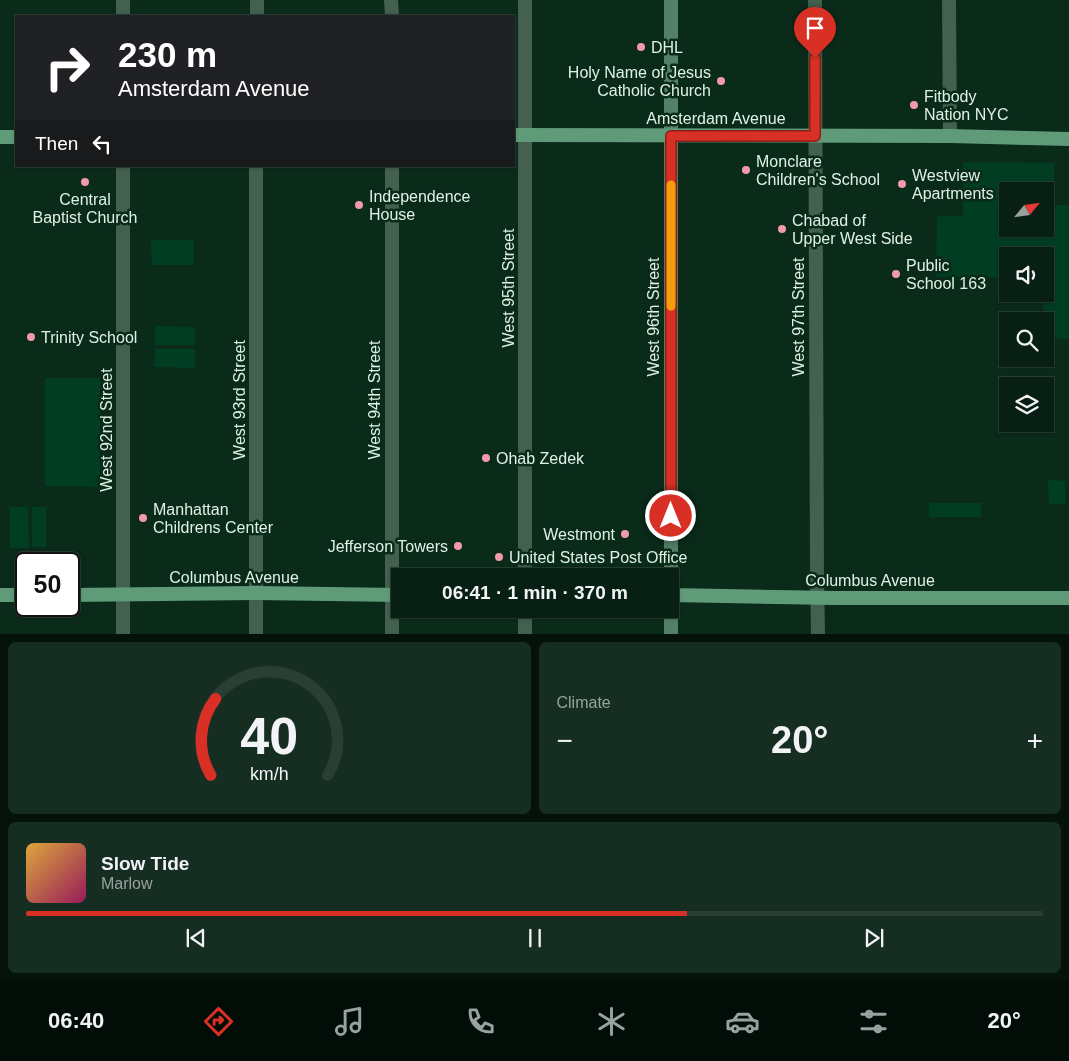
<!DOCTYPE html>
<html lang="en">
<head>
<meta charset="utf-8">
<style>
	body { margin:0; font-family:Helvetica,sans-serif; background:#162d22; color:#f1f3f6; height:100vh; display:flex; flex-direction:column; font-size:19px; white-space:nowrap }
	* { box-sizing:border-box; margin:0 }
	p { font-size:16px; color:#98a3a0 }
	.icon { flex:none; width:28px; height:28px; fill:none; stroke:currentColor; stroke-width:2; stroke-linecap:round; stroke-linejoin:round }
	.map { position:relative; height:634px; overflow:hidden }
	.side { display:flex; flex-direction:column; gap:8px; padding:8px; background:#04120b; flex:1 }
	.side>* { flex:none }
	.top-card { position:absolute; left:15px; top:15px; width:500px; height:152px; border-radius:0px; box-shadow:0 1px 4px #0004,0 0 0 1px #293e34; background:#202124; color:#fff; overflow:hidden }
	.needle { width:32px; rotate:61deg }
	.buttons { position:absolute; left:999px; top:182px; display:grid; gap:10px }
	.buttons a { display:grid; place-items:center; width:55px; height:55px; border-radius:0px; background:#082014; box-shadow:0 1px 4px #0004,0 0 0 1px #293e34; font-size:25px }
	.speed { position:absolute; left:15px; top:552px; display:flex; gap:10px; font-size:25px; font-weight:700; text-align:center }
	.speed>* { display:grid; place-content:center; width:65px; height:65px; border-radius:50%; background:#082014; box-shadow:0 1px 4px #0004,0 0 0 1px #293e34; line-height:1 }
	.speed .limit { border:2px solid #111; border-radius:8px; background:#fff; color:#111 }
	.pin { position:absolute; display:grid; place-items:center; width:42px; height:42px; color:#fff; margin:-51px -21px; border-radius:50% 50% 50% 0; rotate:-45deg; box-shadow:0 0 5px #0007 }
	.pin .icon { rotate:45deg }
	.me { position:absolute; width:55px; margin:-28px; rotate:0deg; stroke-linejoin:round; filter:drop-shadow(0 0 4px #0008) }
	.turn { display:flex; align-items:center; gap:18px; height:105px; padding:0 20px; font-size:22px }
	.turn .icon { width:65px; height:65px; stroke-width:2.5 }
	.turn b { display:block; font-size:35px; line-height:42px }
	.then { display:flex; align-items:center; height:48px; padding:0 20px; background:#0003; gap:10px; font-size:19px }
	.big { font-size:38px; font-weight:800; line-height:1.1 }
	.side .tile { flex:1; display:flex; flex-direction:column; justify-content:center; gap:8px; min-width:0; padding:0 18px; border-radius:8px; background:#162d22 }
	.side .dial { align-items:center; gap:0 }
	.dial svg { height:130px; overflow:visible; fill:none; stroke:#293e34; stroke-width:7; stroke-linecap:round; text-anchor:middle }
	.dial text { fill:#f1f3f6; stroke:none }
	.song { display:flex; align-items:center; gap:15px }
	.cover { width:60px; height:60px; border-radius:8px; background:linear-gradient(135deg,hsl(40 70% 55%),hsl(330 70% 35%)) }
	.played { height:5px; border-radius:2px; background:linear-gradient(90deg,#d93025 65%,#293e34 65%) }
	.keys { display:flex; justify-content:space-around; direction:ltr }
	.heat { display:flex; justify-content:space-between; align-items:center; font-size:28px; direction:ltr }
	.side .tiles { flex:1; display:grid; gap:8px; grid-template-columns:1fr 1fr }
	.tile:last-child { grid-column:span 2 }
	.trip { position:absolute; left:391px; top:568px; width:288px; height:50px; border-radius:0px; background:#082014; box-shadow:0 1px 4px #0004,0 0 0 1px #293e34; font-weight:800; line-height:50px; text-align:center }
	.dock { display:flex; height:80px; justify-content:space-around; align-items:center; background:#030d08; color:#98a3a0 }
	.dock .icon { width:35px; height:35px }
	.dock .active { color:#d93025 }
	.dock b { font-size:22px; color:#f1f3f6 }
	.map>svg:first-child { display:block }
	.green { fill:#003d23; fill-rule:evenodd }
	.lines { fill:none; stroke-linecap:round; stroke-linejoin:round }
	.minor { stroke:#44604f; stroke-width:14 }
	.secondary { stroke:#538167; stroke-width:14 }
	.primary { stroke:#5f9b79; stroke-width:14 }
	.route-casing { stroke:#8d1f18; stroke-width:12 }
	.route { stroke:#d93025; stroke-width:9 }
	.slow { stroke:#f59e0b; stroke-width:9 }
	.poi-dot { fill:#f39aaa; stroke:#0a2b1a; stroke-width:2 }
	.labels { text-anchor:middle; stroke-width:5; stroke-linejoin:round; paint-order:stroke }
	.poi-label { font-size:16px; fill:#dff1e5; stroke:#0a2b1a; text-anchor:start }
	.street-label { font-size:16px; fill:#dff1e5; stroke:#0a2b1a }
</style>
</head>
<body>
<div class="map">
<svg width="1069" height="634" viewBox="0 0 1069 634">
	<rect width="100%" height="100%" fill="#0a2b1a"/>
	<path class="green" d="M963 162 1054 163V205H1069V339L1045 338V321H1043L1045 256H1008L1007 278 936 277 937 216H963ZM1008 191H1045V229H1008Z
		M151 240H194V265H152Z
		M155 326 195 327V345H155Z
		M155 349H195V368L154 367Z
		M45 378H100V487L45 486Z
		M1048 480 1065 481V504H1049Z
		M929 503H981V517H929Z
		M10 507H28L29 548H10Z
		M32 507H46V547H32Z"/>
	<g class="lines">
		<path class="minor" d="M123 0V16
			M391 0 392 16
			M525 0V576
			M815 0 817 577 818 634
			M949 0 950 136
			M257 16V0
			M123 166V634
			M392 166V634
			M256 634V166
			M525 634V609"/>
		<path class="secondary" d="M671 634V0"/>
		<path class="primary" d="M514 135 950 136 1069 139
			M0 137H16
			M0 595H26
			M69 595 256 593 400 595
			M670 595 834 598H1069"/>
	</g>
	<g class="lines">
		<g class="route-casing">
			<path id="route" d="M671 516V136H815V58"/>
		</g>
		<use href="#route" class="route"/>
		<path class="slow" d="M671 185V306"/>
	</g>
	<g class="poi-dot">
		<circle cx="641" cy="47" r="5"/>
		<circle cx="721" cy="81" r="5"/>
		<circle cx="914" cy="105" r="5"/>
		<circle cx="746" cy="170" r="5"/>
		<circle cx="85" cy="182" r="5"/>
		<circle cx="902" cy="184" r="5"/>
		<circle cx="359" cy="205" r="5"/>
		<circle cx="782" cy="229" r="5"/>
		<circle cx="896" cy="274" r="5"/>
		<circle cx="31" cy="337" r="5"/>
		<circle cx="486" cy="458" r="5"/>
		<circle cx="143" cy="518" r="5"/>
		<circle cx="625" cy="534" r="5"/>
		<circle cx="458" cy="546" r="5"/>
		<circle cx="499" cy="557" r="5"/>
	</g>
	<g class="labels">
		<g class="poi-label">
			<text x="651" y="53">DHL</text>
			<text x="711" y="78" text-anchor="end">Holy Name of Jesus<tspan x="711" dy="18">Catholic Church</tspan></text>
			<text x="924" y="102">Fitbody<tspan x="924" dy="18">Nation NYC</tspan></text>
			<text x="756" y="167">Monclare<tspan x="756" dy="18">Children's School</tspan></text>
			<text x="912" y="181">Westview<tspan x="912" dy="18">Apartments</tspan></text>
			<text x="369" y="202">Independence<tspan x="369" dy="18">House</tspan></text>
			<text x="85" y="205" text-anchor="middle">Central<tspan x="85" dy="18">Baptist Church</tspan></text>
			<text x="792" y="226">Chabad of<tspan x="792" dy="18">Upper West Side</tspan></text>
			<text x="906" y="271">Public<tspan x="906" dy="18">School 163</tspan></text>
			<text x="41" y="343">Trinity School</text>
			<text x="496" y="464">Ohab Zedek</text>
			<text x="153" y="515">Manhattan<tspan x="153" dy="18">Childrens Center</tspan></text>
			<text x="615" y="540" text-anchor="end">Westmont</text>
			<text x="448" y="552" text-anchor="end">Jefferson Towers</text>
			<text x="509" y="563">United States Post Office</text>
		</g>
		<g class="street-label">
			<text x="716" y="124">Amsterdam Avenue</text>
			<text transform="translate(508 288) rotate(-90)" y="6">West 95th Street</text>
			<text transform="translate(653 317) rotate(-90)" y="6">West 96th Street</text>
			<text transform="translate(798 317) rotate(-90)" y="6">West 97th Street</text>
			<text transform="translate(239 400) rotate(-90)" y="6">West 93rd Street</text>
			<text transform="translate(374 400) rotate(-90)" y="6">West 94th Street</text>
			<text transform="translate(106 430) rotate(-90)" y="6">West 92nd Street</text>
			<text x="234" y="583">Columbus Avenue</text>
			<text x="870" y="586">Columbus Avenue</text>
		</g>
	</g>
</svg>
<div class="buttons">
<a><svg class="needle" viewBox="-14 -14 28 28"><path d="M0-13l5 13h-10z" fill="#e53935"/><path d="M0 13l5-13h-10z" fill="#98a3a0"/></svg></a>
<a><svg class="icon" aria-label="sound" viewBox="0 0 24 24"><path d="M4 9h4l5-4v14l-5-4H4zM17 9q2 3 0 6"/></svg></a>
<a><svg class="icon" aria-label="search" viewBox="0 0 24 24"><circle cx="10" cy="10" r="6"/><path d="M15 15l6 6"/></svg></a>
<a><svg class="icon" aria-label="layers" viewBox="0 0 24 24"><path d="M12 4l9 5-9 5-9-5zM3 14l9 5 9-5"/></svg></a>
</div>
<div class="speed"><div class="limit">50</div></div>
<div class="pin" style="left:815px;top:58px;background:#d93025"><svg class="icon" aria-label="arrive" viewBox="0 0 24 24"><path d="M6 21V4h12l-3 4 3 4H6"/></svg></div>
<svg class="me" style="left:671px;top:516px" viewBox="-20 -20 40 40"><circle r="17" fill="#d93025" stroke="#fff" stroke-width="3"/><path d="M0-11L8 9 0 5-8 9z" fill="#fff"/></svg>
<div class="trip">06:41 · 1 min · 370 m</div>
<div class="top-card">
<div class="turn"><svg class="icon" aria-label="right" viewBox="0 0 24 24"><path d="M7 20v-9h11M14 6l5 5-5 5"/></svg><div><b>230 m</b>Amsterdam Avenue</div></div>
<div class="then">Then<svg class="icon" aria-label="left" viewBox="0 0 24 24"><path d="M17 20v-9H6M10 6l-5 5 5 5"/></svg></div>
</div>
</div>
<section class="side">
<div class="tiles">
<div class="tile dial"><svg viewBox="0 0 100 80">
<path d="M14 69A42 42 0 1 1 86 69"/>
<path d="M14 69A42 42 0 0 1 17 22" stroke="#d93025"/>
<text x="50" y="56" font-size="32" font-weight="700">40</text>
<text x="50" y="72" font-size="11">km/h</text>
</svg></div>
<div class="tile"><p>Climate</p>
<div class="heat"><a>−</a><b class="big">20°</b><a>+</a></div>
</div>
<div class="tile">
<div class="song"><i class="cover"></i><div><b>Slow Tide</b><p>Marlow</p></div></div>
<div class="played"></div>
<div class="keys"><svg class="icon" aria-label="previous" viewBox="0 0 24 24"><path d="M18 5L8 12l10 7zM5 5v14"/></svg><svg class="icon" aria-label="pause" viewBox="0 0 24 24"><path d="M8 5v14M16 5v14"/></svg><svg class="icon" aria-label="next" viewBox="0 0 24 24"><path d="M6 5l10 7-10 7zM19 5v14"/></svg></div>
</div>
</div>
</section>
<nav class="dock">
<b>06:40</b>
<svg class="icon active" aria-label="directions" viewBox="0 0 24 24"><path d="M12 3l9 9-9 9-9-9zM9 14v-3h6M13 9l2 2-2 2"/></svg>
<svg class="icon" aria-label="music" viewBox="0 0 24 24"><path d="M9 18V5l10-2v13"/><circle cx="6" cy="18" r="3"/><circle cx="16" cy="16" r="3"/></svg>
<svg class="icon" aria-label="phone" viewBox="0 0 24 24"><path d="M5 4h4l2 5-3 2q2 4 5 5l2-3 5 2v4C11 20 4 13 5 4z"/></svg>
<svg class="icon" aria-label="climate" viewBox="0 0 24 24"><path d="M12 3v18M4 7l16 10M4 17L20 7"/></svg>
<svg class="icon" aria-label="car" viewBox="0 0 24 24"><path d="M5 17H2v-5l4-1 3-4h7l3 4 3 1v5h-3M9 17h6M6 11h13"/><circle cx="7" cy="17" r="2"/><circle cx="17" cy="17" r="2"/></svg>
<svg class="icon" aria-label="filters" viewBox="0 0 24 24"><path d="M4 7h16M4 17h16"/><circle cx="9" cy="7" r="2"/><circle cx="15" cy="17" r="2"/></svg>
<b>20°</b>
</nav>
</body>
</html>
